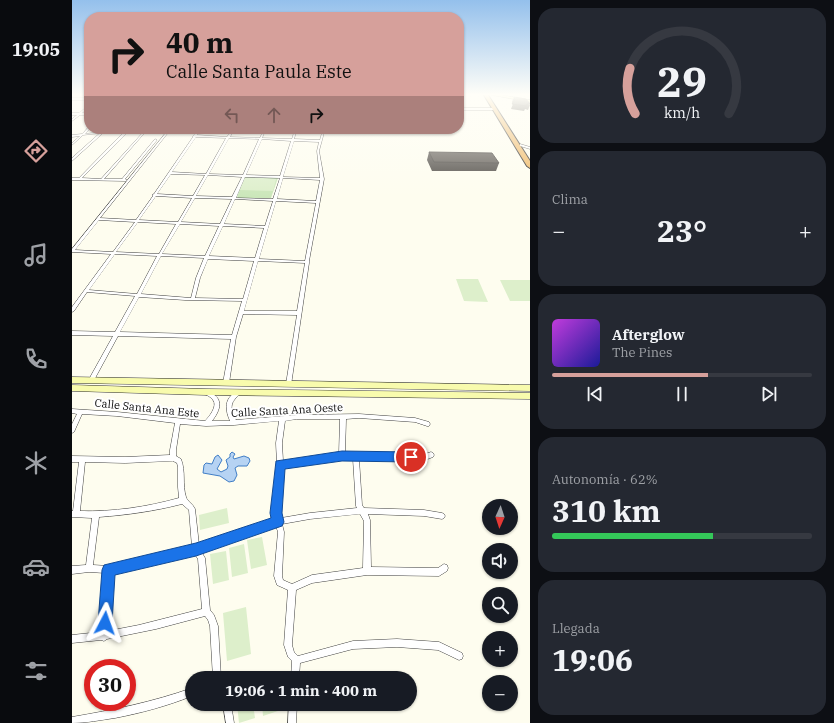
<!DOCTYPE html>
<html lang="es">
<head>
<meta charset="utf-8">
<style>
	body { margin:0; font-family:"IBM Plex Serif",serif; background:#242831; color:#f1f3f6; height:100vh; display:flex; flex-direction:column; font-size:15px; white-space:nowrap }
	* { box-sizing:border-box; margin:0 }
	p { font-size:13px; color:#9ea1a6 }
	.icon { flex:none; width:22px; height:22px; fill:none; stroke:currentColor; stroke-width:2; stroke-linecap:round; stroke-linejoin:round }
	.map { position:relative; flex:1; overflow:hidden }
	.panel { display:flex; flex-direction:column; gap:8px; padding:8px; background:#0d0f14; width:304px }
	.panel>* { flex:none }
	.top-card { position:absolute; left:12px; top:12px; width:380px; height:122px; border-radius:16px; box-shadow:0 1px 3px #0004; background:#d6a09b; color:#111; overflow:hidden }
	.needle { width:26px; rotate:183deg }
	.fabs { position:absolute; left:410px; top:499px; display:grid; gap:8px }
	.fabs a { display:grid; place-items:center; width:36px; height:36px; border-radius:50%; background:#171b24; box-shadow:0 1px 3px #0004; font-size:20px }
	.speed { position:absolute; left:12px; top:659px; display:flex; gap:8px; font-size:20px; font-weight:700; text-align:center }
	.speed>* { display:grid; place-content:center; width:52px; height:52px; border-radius:50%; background:#171b24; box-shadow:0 1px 3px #0004; line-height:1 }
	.speed .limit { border:6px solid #d22; background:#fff; color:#111 }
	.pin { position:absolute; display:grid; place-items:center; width:34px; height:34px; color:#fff; margin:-17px; border:2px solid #fff; border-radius:50%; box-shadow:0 1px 4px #0007 }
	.me { position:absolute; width:44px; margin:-22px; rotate:4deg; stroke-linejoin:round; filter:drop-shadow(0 0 3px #0008) }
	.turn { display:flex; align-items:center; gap:14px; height:84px; padding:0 16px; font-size:18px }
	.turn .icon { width:52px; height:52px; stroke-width:2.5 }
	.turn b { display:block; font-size:28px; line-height:34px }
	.lanes { display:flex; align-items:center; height:38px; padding:0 16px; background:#0003; justify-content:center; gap:20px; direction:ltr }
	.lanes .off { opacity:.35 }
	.big { font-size:30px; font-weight:700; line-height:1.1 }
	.panel .tile { flex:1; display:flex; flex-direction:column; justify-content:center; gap:6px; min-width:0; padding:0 14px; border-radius:16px; background:#242831 }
	.panel .dial { align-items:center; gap:0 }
	.dial svg { height:104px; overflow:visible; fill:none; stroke:#363941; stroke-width:7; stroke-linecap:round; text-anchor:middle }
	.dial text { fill:#f1f3f6; stroke:none }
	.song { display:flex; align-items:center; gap:12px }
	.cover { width:48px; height:48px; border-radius:6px; background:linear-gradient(135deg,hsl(290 70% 55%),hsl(240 70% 35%)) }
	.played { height:4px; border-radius:2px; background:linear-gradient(90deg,#d6a09b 60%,#363941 60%) }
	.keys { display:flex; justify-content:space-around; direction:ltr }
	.heat { display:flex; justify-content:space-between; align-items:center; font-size:22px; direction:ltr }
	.charge { height:6px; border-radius:3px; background:linear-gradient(90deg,#34c759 62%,#363941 0) }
	.trip { position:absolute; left:113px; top:671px; width:232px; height:40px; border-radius:20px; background:#171b24; box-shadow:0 1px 3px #0004; font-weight:700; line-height:40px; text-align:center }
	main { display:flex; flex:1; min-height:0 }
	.menu { display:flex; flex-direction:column; width:72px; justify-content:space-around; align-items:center; background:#090b0e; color:#9ea1a6 }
	.menu .icon { width:28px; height:28px }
	.menu .on { color:#d6a09b }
	.menu b { font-size:18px; color:#f1f3f6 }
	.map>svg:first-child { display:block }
	.green { fill:#cbe7ba }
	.pitch { fill:#ddefcb }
	.water { fill:#b6d3f3; stroke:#417ec6 }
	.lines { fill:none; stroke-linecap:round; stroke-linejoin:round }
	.street-casing { stroke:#404040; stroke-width:1 }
	.secondary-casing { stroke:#2f2f2f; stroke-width:1 }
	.highway-casing { stroke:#1e1e1e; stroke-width:2 }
	.street { fill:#fff; fill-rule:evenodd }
	.secondary { fill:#f8fbad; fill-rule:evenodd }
	.highway { fill:#edb45e; fill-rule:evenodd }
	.wall { fill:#494540 }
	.building { fill:#55504a; stroke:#3c3834 }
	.route { fill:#1a73e8; stroke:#114b97 }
	.labels { text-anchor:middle; stroke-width:4; stroke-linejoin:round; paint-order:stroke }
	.street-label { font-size:11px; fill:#0d0d0d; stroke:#fff }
</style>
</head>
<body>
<main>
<nav class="menu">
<b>19:05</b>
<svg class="icon on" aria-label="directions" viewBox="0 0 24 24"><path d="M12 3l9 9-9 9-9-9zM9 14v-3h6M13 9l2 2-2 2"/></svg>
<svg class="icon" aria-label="music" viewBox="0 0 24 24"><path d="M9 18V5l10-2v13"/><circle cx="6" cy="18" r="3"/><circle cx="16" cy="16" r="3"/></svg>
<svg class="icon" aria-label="phone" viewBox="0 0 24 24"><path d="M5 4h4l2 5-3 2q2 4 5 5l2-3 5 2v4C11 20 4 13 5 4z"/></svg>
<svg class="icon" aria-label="climate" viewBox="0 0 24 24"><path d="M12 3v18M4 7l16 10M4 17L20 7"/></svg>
<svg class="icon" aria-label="car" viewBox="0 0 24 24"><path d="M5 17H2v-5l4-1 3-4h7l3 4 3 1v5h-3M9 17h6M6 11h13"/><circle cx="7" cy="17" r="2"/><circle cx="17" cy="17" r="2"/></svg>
<svg class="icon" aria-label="filters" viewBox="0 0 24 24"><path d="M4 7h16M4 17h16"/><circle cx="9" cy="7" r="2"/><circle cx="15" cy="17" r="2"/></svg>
</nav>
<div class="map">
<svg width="458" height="723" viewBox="0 0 458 723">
	<rect width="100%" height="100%" fill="#fefdef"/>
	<path class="green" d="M173 176 206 178 199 198H166L165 196Z"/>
	<path class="pitch" d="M173 177 204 179 201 191 168 190Z
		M384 279H406L416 302 392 301Z
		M428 280H458V301H438Z
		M155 508 157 523 128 530 127 515Z
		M190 537 195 565 179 569 175 540Z
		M172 544 176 573 160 577 157 548Z
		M154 551 157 580 141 584 138 554Z
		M174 607 179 654 155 661 151 613Z
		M165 704H181L183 718 167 723Z
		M190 704H205L206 711 191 716Z"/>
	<path class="water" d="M160 452 163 454 161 457 162 459 172 456 177 458 178 461 175 466H166L163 468 165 475 162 481 157 482 148 476 131 473 132 465 134 463 140 464 143 457 146 455 150 460 145 469 149 472 155 469 156 466 154 460 158 457V454Z"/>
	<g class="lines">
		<g class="street-casing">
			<path id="street" d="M0 98H17V100H0Z
				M17 105V107L10 113H17V115H8L0 121V119L5 115H0V113H7Z
				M387 108H422L423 109 422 110H387Z
				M16 128 18 129 13 134 52 129H59L10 178 29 179 74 129H76L32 179H50L83 139 85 140 53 179 55 180 54 181 0 180V178H7L54 130 31 133 0 161V158L28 133 11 135 0 145V143L8 136 0 137V135L10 134Z
				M97 129H99L28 218 64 220 81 196 80 195 82 194 121 137V136L122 135 127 129H129L125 135 155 137 160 129H162L158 137 188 138 192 129H194L190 138 220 139 223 129H225L222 139 248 140 251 129H253L247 151 252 179 237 261 238 262 237 263 219 385H215L214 384 225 315 171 314 164 337 157 383 156 384H152L151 383 159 339 46 336 21 382H17L16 381 41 336 0 335V331L43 332 63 296 15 292 2 311 0 312V307L39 254 0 252V249ZM124 137 154 138 134 174 100 172ZM157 138 187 139 171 175 137 174ZM190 139 219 141 208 176 174 175ZM222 141 247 142 245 151 248 178 211 177ZM99 174 133 175 121 196 85 194ZM136 175 170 177 160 197 124 196ZM173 177 208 178 201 199 164 198ZM211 178 248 180 244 201 205 199ZM84 196 120 198 106 222 67 220ZM123 198 160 199 148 224 109 222ZM163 199 201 201 193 226 152 224ZM204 201 244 203 233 261 187 259ZM27 220 63 222 41 252 3 250ZM66 222 104 224 87 254 44 252ZM108 224 147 226 133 256 90 254ZM151 226 192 228 183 258 137 256ZM43 254 85 256 65 294 17 290ZM89 256 132 258 124 278 119 298 69 294ZM136 259 182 261 171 299 123 298 128 278ZM186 261 233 263 225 311H172ZM67 297 113 300 170 301 160 335 48 332Z
				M448 144 458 147V149L448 146Z
				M132 390C136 390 137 391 141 394 152 401 147 412 140 421H158C152 407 153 397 167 390H169L170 392C168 394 165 396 163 399 157 405 160 414 164 420L225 415 287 414 343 418 357 422 358 424 357 426H355L343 422 287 418 274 419 273 453 353 454 359 452 361 453 362 455 361 457 353 460 287 459 290 505 292 508 352 510 370 513 372 514 373 516 372 518 370 519 352 516 296 514 298 520 299 567 366 568 372 564 375 565 376 568 375 571 367 576 295 575 240 583 224 590 220 645 222 652 226 656 281 641 325 639 367 642 390 653 391 656 390 659 387 660 366 650 325 647 281 649 228 663 227 678H219L220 661 216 657 212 645 216 590 205 585 202 576 206 532 204 526 129 551 133 558 138 610 142 615 146 626 149 678H141L138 626 136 620 133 616 84 629 35 639 32 641 29 640 0 643V635L28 632 33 573 17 572 0 574V566L14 565 20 518 0 517V511H1L7 462H0V456L53 457 98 455V450L103 423 45 416 10 414 2 432 0 433V424L5 414 0 413V409L45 412 133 421C137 417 146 406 141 400 139 397 135 395 132 394L131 392ZM225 419H268L267 454 211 461 210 443 213 421ZM207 421 204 443 205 464 201 513 202 520 127 545 123 509C121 504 115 501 114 497 110 484 114 472 109 459L104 456V450L108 424 134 426 162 425ZM270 459H281L284 506 285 508 238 513 209 518 207 513 211 466ZM101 461 105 463 106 467V487L107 498C75 507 41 512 8 511L13 462 53 463ZM110 504 117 510 120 547 110 550 37 566 21 565 27 517C55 515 83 511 110 504ZM288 514 292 521 291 568 240 575 220 584 211 580 210 576 212 532 210 524 238 519ZM122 553 126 559 130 609 67 625 36 631 40 573 110 558Z
				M120 688V696C95 706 69 713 43 718 28 720 15 723 0 723V717C41 710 81 702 120 688Z
				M151 704H159L162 723H154Z
				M217 704H225L224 723H216Z"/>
		</g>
		<g class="secondary-casing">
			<path id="secondary" d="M429 95 458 100V102L420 95Z
				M0 377 458 385V391L0 383Z
				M0 385 134 389 458 393V399L134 395 0 391Z"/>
		</g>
		<g class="highway-casing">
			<path id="highway" d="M412 95H416L458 161V168L455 166Z"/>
		</g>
		<use href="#street" class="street"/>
		<use href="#secondary" class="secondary"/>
		<use href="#highway" class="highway"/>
	</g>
	<path class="wall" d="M442 97 458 105 456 110 453 109 452 111 439 109 441 104 440 102Z
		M357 152 427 163 424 171H360L355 160Z"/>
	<path class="building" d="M387 96 389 100 387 101Z
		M442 97 454 99 458 104H455L454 106 440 104 443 100Z
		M357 152 420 153 427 163 362 162Z"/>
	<linearGradient id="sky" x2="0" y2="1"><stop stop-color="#94c0ec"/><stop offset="0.48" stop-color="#fffef8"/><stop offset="1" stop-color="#fffef8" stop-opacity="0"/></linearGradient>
	<rect width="458" height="197" fill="url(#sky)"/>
	<path class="route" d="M270 451 339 452 343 454 345 457 343 461 339 462 270 461 213 469 210 513 212 522 210 526 124 556 43 575 40 623 38 628 33 630 28 628 26 623 30 570 32 565 124 543 199 518 198 513 204 461Z"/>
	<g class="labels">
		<g class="street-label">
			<text transform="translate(75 408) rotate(6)" y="4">Calle Santa Ana Este</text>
			<text transform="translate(215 410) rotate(-3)" y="4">Calle Santa Ana Oeste</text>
		</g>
	</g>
</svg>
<div class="fabs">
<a><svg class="needle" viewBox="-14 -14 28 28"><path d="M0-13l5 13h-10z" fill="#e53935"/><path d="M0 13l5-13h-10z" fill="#9ea1a6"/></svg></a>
<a><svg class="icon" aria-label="sound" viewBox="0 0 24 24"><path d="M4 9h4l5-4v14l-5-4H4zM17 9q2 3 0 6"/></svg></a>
<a><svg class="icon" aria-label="search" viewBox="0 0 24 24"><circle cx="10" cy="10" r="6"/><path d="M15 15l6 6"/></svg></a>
<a>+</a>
<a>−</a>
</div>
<div class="speed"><div class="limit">30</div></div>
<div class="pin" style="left:339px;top:457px;background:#d93025"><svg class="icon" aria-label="arrive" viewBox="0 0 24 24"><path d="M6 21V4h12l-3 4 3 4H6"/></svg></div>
<svg class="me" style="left:33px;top:623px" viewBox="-20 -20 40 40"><path d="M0-17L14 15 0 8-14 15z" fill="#1a73e8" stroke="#fff" stroke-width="4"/></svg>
<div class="trip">19:06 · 1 min · 400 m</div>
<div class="top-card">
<div class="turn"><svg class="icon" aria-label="right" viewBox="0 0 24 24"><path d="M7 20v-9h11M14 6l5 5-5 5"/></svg><div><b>40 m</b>Calle Santa Paula Este</div></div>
<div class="lanes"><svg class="icon off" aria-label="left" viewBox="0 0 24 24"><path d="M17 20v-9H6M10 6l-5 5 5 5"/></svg><svg class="icon off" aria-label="ahead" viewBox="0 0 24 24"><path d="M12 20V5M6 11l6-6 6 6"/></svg><svg class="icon" aria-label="right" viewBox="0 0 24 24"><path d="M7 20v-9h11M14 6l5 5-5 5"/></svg></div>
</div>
</div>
<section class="panel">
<div class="tile dial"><svg viewBox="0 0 100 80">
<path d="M14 69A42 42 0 1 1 86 69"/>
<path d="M14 69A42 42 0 0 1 10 34" stroke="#d6a09b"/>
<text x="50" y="56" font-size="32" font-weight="700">29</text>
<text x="50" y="72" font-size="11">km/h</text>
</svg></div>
<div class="tile"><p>Clima</p>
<div class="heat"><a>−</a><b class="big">23°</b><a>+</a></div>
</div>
<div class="tile">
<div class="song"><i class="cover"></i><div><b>Afterglow</b><p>The Pines</p></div></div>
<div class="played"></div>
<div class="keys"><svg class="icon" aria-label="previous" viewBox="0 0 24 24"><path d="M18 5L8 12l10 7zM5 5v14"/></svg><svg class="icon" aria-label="pause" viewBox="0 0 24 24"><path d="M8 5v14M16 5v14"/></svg><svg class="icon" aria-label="next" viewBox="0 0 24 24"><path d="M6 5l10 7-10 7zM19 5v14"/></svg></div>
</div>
<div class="tile"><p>Autonomía · 62%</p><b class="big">310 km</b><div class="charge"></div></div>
<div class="tile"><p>Llegada</p><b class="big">19:06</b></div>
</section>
</main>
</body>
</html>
